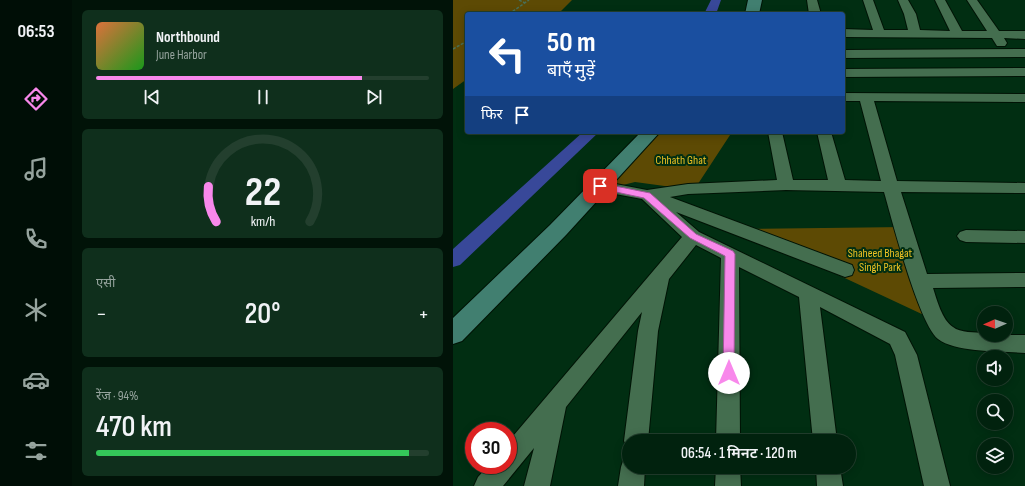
<!DOCTYPE html>
<html lang="hi">
<head>
<meta charset="utf-8">
<style>
	body { margin:0; font-family:"Sofia Sans Condensed","Noto Sans Devanagari",sans-serif; background:#0f2f1c; color:#f1f3f6; height:100vh; display:flex; flex-direction:column; font-size:15px; white-space:nowrap }
	* { box-sizing:border-box; margin:0 }
	p { font-size:13px; color:#96a49e }
	.icon { flex:none; width:22px; height:22px; fill:none; stroke:currentColor; stroke-width:2; stroke-linecap:round; stroke-linejoin:round }
	.map { position:relative; flex:1; overflow:hidden }
	.drawer { display:flex; flex-direction:column; gap:10px; padding:10px; background:#011308; width:381px }
	.drawer>* { flex:none }
	.hud { position:absolute; left:12px; top:12px; width:380px; height:122px; border-radius:4px; box-shadow:0 2px 10px #0003,0 0 0 1px #233f2e; background:#1a4fa0; color:#fff; overflow:hidden }
	.needle { width:26px; rotate:268deg }
	.buttons { position:absolute; left:524px; top:306px; display:grid; gap:8px }
	.buttons a { display:grid; place-items:center; width:36px; height:36px; border-radius:50%; background:#01220e; box-shadow:0 2px 10px #0003,0 0 0 1px #233f2e; font-size:20px }
	.speed { position:absolute; left:12px; top:422px; display:flex; gap:8px; font-size:20px; font-weight:700; text-align:center }
	.speed>* { display:grid; place-content:center; width:52px; height:52px; border-radius:50%; background:#01220e; box-shadow:0 2px 10px #0003,0 0 0 1px #233f2e; line-height:1 }
	.speed .limit { border:6px solid #d22; background:#fff; color:#111 }
	.pin { position:absolute; display:grid; place-items:center; width:34px; height:34px; color:#fff; margin:-17px; border-radius:8px; box-shadow:0 2px 6px #0006 }
	.me { position:absolute; width:44px; margin:-22px; rotate:0deg; stroke-linejoin:round; filter:drop-shadow(0 0 3px #0008) }
	.turn { display:flex; align-items:center; gap:14px; height:84px; padding:0 16px; font-size:18px }
	.turn .icon { width:52px; height:52px; stroke-width:2.5 }
	.turn b { display:block; font-size:28px; line-height:34px }
	.then { display:flex; align-items:center; height:38px; padding:0 16px; background:#0003; gap:8px; font-size:15px }
	.big { font-size:30px; font-weight:600; line-height:1.1 }
	.drawer .widget { flex:1; display:flex; flex-direction:column; justify-content:center; gap:6px; min-width:0; padding:0 14px; border-radius:6px; background:#0f2f1c }
	.drawer .dial { align-items:center; gap:0 }
	.dial svg { height:104px; overflow:visible; fill:none; stroke:#233f2e; stroke-width:7; stroke-linecap:round; text-anchor:middle }
	.dial text { fill:#f1f3f6; stroke:none }
	.song { display:flex; align-items:center; gap:12px }
	.cover { width:48px; height:48px; border-radius:6px; background:linear-gradient(135deg,hsl(20 70% 55%),hsl(120 70% 35%)) }
	.played { height:4px; border-radius:2px; background:linear-gradient(90deg,#f888eb 80%,#233f2e 80%) }
	.keys { display:flex; justify-content:space-around; direction:ltr }
	.heat { display:flex; justify-content:space-between; align-items:center; font-size:22px; direction:ltr }
	.charge { height:6px; border-radius:3px; background:linear-gradient(90deg,#34c759 94%,#233f2e 0) }
	.trip { position:absolute; left:169px; top:434px; width:234px; height:40px; border-radius:20px; background:#01220e; box-shadow:0 2px 10px #0003,0 0 0 1px #233f2e; font-weight:600; line-height:40px; text-align:center }
	main { display:flex; flex:1; min-height:0 }
	.tab-bar { display:flex; flex-direction:column; width:72px; justify-content:space-around; align-items:center; background:#000e06; color:#96a49e }
	.tab-bar .icon { width:28px; height:28px }
	.tab-bar .current { color:#f888eb }
	.tab-bar b { font-size:18px; color:#f1f3f6 }
	.map>svg:first-child { display:block }
	.green { fill:#5d4a04 }
	.lines { fill:none; stroke-linecap:round; stroke-linejoin:round }
	.canal { fill:#384899; fill-rule:evenodd }
	.street-casing { stroke:#011305; stroke-width:2 }
	.secondary-casing { stroke:#011305; stroke-width:2 }
	.path { stroke:#496f57; stroke-width:1.5; stroke-dasharray:3 1.5; stroke-linecap:butt }
	.street { fill:#446e4f; fill-rule:evenodd }
	.secondary { fill:#417f70; fill-rule:evenodd }
	.route { fill:#f888eb; stroke:#a15899 }
	.labels { text-anchor:middle; stroke-width:4; stroke-linejoin:round; paint-order:stroke }
	.park-label { font-size:12px; fill:#eec224; stroke:#012e12 }
</style>
</head>
<body>
<main>
<nav class="tab-bar">
<b>06:53</b>
<svg class="icon current" aria-label="directions" viewBox="0 0 24 24"><path d="M12 3l9 9-9 9-9-9zM9 14v-3h6M13 9l2 2-2 2"/></svg>
<svg class="icon" aria-label="music" viewBox="0 0 24 24"><path d="M9 18V5l10-2v13"/><circle cx="6" cy="18" r="3"/><circle cx="16" cy="16" r="3"/></svg>
<svg class="icon" aria-label="phone" viewBox="0 0 24 24"><path d="M5 4h4l2 5-3 2q2 4 5 5l2-3 5 2v4C11 20 4 13 5 4z"/></svg>
<svg class="icon" aria-label="climate" viewBox="0 0 24 24"><path d="M12 3v18M4 7l16 10M4 17L20 7"/></svg>
<svg class="icon" aria-label="car" viewBox="0 0 24 24"><path d="M5 17H2v-5l4-1 3-4h7l3 4 3 1v5h-3M9 17h6M6 11h13"/><circle cx="7" cy="17" r="2"/><circle cx="17" cy="17" r="2"/></svg>
<svg class="icon" aria-label="filters" viewBox="0 0 24 24"><path d="M4 7h16M4 17h16"/><circle cx="9" cy="7" r="2"/><circle cx="15" cy="17" r="2"/></svg>
</nav>
<section class="drawer">
<div class="widget">
<div class="song"><i class="cover"></i><div><b>Northbound</b><p>June Harbor</p></div></div>
<div class="played"></div>
<div class="keys"><svg class="icon" aria-label="previous" viewBox="0 0 24 24"><path d="M18 5L8 12l10 7zM5 5v14"/></svg><svg class="icon" aria-label="pause" viewBox="0 0 24 24"><path d="M8 5v14M16 5v14"/></svg><svg class="icon" aria-label="next" viewBox="0 0 24 24"><path d="M6 5l10 7-10 7zM19 5v14"/></svg></div>
</div>
<div class="widget dial"><svg viewBox="0 0 100 80">
<path d="M14 69A42 42 0 1 1 86 69"/>
<path d="M14 69A42 42 0 0 1 8 42" stroke="#f888eb"/>
<text x="50" y="56" font-size="32" font-weight="700">22</text>
<text x="50" y="72" font-size="11">km/h</text>
</svg></div>
<div class="widget"><p>एसी</p>
<div class="heat"><a>−</a><b class="big">20°</b><a>+</a></div>
</div>
<div class="widget"><p>रेंज · 94%</p><b class="big">470 km</b><div class="charge"></div></div>
</section>
<div class="map">
<svg width="572" height="486" viewBox="0 0 572 486">
	<rect width="100%" height="100%" fill="#012e12"/>
	<path class="green" d="M0 0H119L105 14H14V79L0 89Z
		M203 132H279L241 190 182 182 150 190Z
		M452 227 473 316 287 229Z"/>
	<g class="lines">
		<path class="canal" d="M258 0H268L263 14H251Z
			M130 132H146L7 265 0 267V249Z"/>
		<g class="street-casing">
			<path id="street" d="M354 0H364L368 14H356Z
				M410 0H420L431 30H455L451 14 445 0H455L463 14 467 30 497 31 482 0H492L509 31H534L514 0H524L546 31H572V39L551 38 554 43 552 46H544L539 38 390 37V29L420 30Z
				M572 49V57L390 58V50Z
				M572 68V76L390 77V69Z
				M390 93 572 94V102L421 101 444 181 572 183V193L448 192 474 274 572 273V287L480 288C484 300 489 320 500 327 507 333 522 332 531 333V335H572V353C550 351 503 353 485 339 466 324 439 220 431 192L333 190 235 194 217 197 399 265 401 270 399 275 392 277 223 212 246 232 452 332 464 355 497 486H471L442 355 437 344 367 307 384 441H360L346 297 286 267 287 441H263L268 258 243 245 216 279 205 331 195 441H176V450L171 441 185 331 189 312 113 407 97 486H71L81 448 50 486H21L25 477 36 465H55V442L229 237 189 199 141 190 139 186 141 182 147 181 194 190 235 184 324 180 315 132H329L340 180H375L364 132H378L392 180 428 181 407 101H390Z
				M513 230 572 231V243L513 242 507 240 504 236 507 232Z
				M176 456V467H192L191 486H165L168 467 171 458Z
				M263 467H287L288 486H262Z
				M363 467H387L390 486H364Z"/>
		</g>
		<g class="secondary-casing">
			<path id="secondary" d="M295 0H309L306 14H292Z
				M188 132H207L113 235 9 341 0 344V318L97 225Z"/>
		</g>
		<path class="path" d="M66 0 72 3
			M56 14 76 0
			M0 49 14 41"/>
		<use href="#street" class="street"/>
		<use href="#secondary" class="secondary"/>
	</g>
	<path class="route" d="M147 183 197 193 243 234 280 251 282 254 281 373 280 377 276 378 272 377 270 373 272 256 237 238 191 198 144 188 142 186 144 184Z"/>
	<g class="labels">
		<g class="park-label">
			<text x="228" y="164">Chhath Ghat</text>
			<text x="427" y="257">Shaheed Bhagat<tspan x="427" dy="14">Singh Park</tspan></text>
		</g>
	</g>
</svg>
<div class="buttons">
<a><svg class="needle" viewBox="-14 -14 28 28"><path d="M0-13l5 13h-10z" fill="#e53935"/><path d="M0 13l5-13h-10z" fill="#96a49e"/></svg></a>
<a><svg class="icon" aria-label="sound" viewBox="0 0 24 24"><path d="M4 9h4l5-4v14l-5-4H4zM17 9q2 3 0 6"/></svg></a>
<a><svg class="icon" aria-label="search" viewBox="0 0 24 24"><circle cx="10" cy="10" r="6"/><path d="M15 15l6 6"/></svg></a>
<a><svg class="icon" aria-label="layers" viewBox="0 0 24 24"><path d="M12 4l9 5-9 5-9-5zM3 14l9 5 9-5"/></svg></a>
</div>
<div class="speed"><div class="limit">30</div></div>
<div class="pin" style="left:147px;top:186px;background:#d93025"><svg class="icon" aria-label="arrive" viewBox="0 0 24 24"><path d="M6 21V4h12l-3 4 3 4H6"/></svg></div>
<svg class="me" style="left:276px;top:373px" viewBox="-20 -20 40 40"><circle r="19" fill="#fff"/><path d="M0-13L10 11 0 6-10 11z" fill="#f888eb"/></svg>
<div class="trip">06:54 · 1 मिनट · 120 m</div>
<div class="hud">
<div class="turn"><svg class="icon" aria-label="left" viewBox="0 0 24 24"><path d="M17 20v-9H6M10 6l-5 5 5 5"/></svg><div><b>50 m</b>बाएँ मुड़ें</div></div>
<div class="then">फिर<svg class="icon" aria-label="arrive" viewBox="0 0 24 24"><path d="M6 21V4h12l-3 4 3 4H6"/></svg></div>
</div>
</div>
</main>
</body>
</html>
